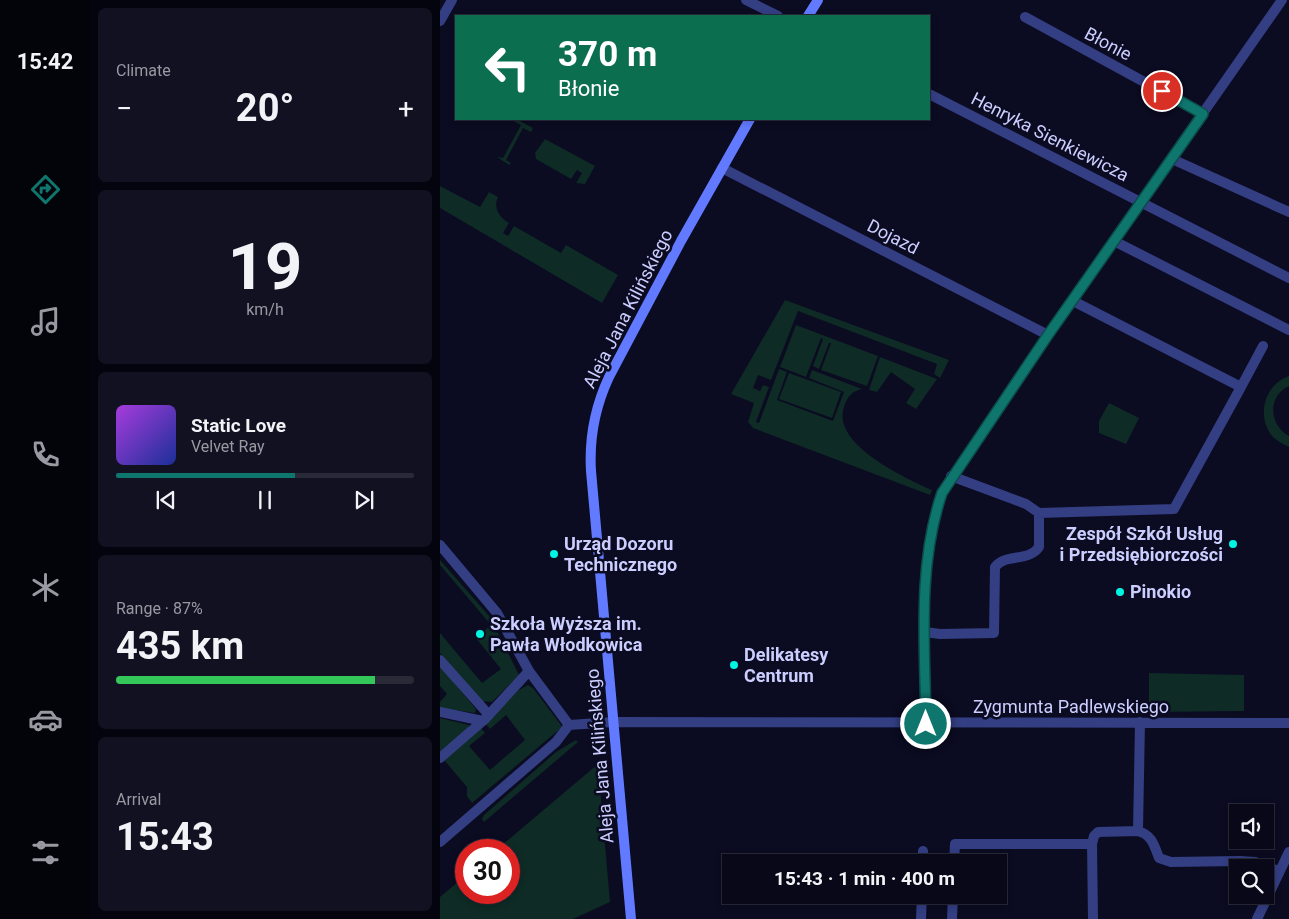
<!DOCTYPE html>
<html lang="en">
<head>
<meta charset="utf-8">
<style>
	body { margin:0; font-family:Roboto,sans-serif; background:#112; color:#f1f3f6; height:100vh; display:flex; flex-direction:column; font-size:19px; white-space:nowrap }
	* { box-sizing:border-box; margin:0 }
	p { font-size:16px; color:#989aa2 }
	.icon { flex:none; width:28px; height:28px; fill:none; stroke:currentColor; stroke-width:2; stroke-linecap:round; stroke-linejoin:round }
	.map { position:relative; flex:1; overflow:hidden }
	.sheet { display:flex; flex-direction:column; gap:8px; padding:8px; background:#04040e; width:350px }
	.sheet>* { flex:none }
	.guide { position:absolute; left:15px; top:15px; width:475px; height:105px; border-radius:0px; box-shadow:0 2px 8px #0003,0 0 0 1px #292938; background:#0b6e4f; color:#fff; overflow:hidden }
	.fabs { position:absolute; left:789px; top:804px; display:grid; gap:10px }
	.fabs a { display:grid; place-items:center; width:45px; height:45px; border-radius:0px; background:#080819; box-shadow:0 2px 8px #0003,0 0 0 1px #292938; font-size:25px }
	.speed { position:absolute; left:15px; top:839px; display:flex; gap:10px; font-size:25px; font-weight:700; text-align:center }
	.speed>* { display:grid; place-content:center; width:65px; height:65px; border-radius:50%; background:#080819; box-shadow:0 2px 8px #0003,0 0 0 1px #292938; line-height:1 }
	.speed .limit { border:8px solid #d22; background:#fff; color:#111 }
	.pin { position:absolute; display:grid; place-items:center; width:42px; height:42px; color:#fff; margin:-21px; border:2px solid #fff; border-radius:50%; box-shadow:0 1px 5px #0007 }
	.me { position:absolute; width:55px; margin:-28px; rotate:0deg; stroke-linejoin:round; filter:drop-shadow(0 0 4px #0008) }
	.turn { display:flex; align-items:center; gap:18px; height:105px; padding:0 20px; font-size:22px }
	.turn .icon { width:65px; height:65px; stroke-width:2.5 }
	.turn b { display:block; font-size:35px; line-height:42px }
	.big { font-size:38px; font-weight:700; line-height:1.1 }
	.sheet .card { flex:1; display:flex; flex-direction:column; justify-content:center; gap:8px; min-width:0; padding:0 18px; border-radius:8px; background:#112 }
	.sheet .dial { align-items:center; gap:0 }
	.dial b { font-size:65px; line-height:1 }
	.song { display:flex; align-items:center; gap:15px }
	.cover { width:60px; height:60px; border-radius:8px; background:linear-gradient(135deg,hsl(280 70% 55%),hsl(230 70% 35%)) }
	.played { height:5px; border-radius:2px; background:linear-gradient(90deg,#0f766e 60%,#292938 60%) }
	.keys { display:flex; justify-content:space-around; direction:ltr }
	.heat { display:flex; justify-content:space-between; align-items:center; font-size:28px; direction:ltr }
	.charge { height:8px; border-radius:4px; background:linear-gradient(90deg,#34c759 87%,#292938 0) }
	.trip { position:absolute; left:282px; top:854px; width:285px; height:50px; border-radius:0px; background:#080819; box-shadow:0 2px 8px #0003,0 0 0 1px #292938; font-weight:700; line-height:50px; text-align:center }
	main { display:flex; flex:1; min-height:0 }
	.menu { display:flex; flex-direction:column; width:90px; justify-content:space-around; align-items:center; background:#03030a; color:#989aa2 }
	.menu .icon { width:35px; height:35px }
	.menu .current { color:#0f766e }
	.menu b { font-size:22px; color:#f1f3f6 }
	.map>svg:first-child { display:block }
	.green { fill:#0e2b25 }
	.lines { fill:none; stroke-linecap:round; stroke-linejoin:round }
	.minor { stroke:#333e83; stroke-width:10 }
	.tertiary { stroke:#333e83; stroke-width:10 }
	.secondary { stroke:#627aff; stroke-width:10 }
	.route-casing { stroke:#0a4d48; stroke-width:12 }
	.route { stroke:#0f766e; stroke-width:9 }
	.poi-dot { fill:#00f6e3; stroke:#0b0b21; stroke-width:2 }
	.labels { text-anchor:middle; stroke-width:5; stroke-linejoin:round; paint-order:stroke }
	.street-label { font-size:18px; fill:#cbceff; stroke:#0b0b21 }
	.poi-label { font-size:18px; font-weight:bold; fill:#cbceff; stroke:#0b0b21; text-anchor:start }
</style>
</head>
<body>
<main>
<nav class="menu">
<b>15:42</b>
<svg class="icon current" aria-label="directions" viewBox="0 0 24 24"><path d="M12 3l9 9-9 9-9-9zM9 14v-3h6M13 9l2 2-2 2"/></svg>
<svg class="icon" aria-label="music" viewBox="0 0 24 24"><path d="M9 18V5l10-2v13"/><circle cx="6" cy="18" r="3"/><circle cx="16" cy="16" r="3"/></svg>
<svg class="icon" aria-label="phone" viewBox="0 0 24 24"><path d="M5 4h4l2 5-3 2q2 4 5 5l2-3 5 2v4C11 20 4 13 5 4z"/></svg>
<svg class="icon" aria-label="climate" viewBox="0 0 24 24"><path d="M12 3v18M4 7l16 10M4 17L20 7"/></svg>
<svg class="icon" aria-label="car" viewBox="0 0 24 24"><path d="M5 17H2v-5l4-1 3-4h7l3 4 3 1v5h-3M9 17h6M6 11h13"/><circle cx="7" cy="17" r="2"/><circle cx="17" cy="17" r="2"/></svg>
<svg class="icon" aria-label="filters" viewBox="0 0 24 24"><path d="M4 7h16M4 17h16"/><circle cx="9" cy="7" r="2"/><circle cx="15" cy="17" r="2"/></svg>
</nav>
<section class="sheet">
<div class="card"><p>Climate</p>
<div class="heat"><a>−</a><b class="big">20°</b><a>+</a></div>
</div>
<div class="card dial"><b>19</b><p>km/h</p></div>
<div class="card">
<div class="song"><i class="cover"></i><div><b>Static Love</b><p>Velvet Ray</p></div></div>
<div class="played"></div>
<div class="keys"><svg class="icon" aria-label="previous" viewBox="0 0 24 24"><path d="M18 5L8 12l10 7zM5 5v14"/></svg><svg class="icon" aria-label="pause" viewBox="0 0 24 24"><path d="M8 5v14M16 5v14"/></svg><svg class="icon" aria-label="next" viewBox="0 0 24 24"><path d="M6 5l10 7-10 7zM19 5v14"/></svg></div>
</div>
<div class="card"><p>Range · 87%</p><b class="big">435 km</b><div class="charge"></div></div>
<div class="card"><p>Arrival</p><b class="big">15:43</b></div>
</section>
<div class="map">
<svg width="849" height="919" viewBox="0 0 849 919">
	<rect width="100%" height="100%" fill="#0b0b21"/>
	<path class="green" d="M70 119H76L93 128 91 132 83 128 66 160 71 163 69 165 57 157 63 158 81 125Z
		M105 139 155 166 145 184 136 183 142 173 137 170 131 179 96 159 95 153Z
		M0 186 40 207 49 192 58 197C53 208 59 217 69 223L63 233 68 236 74 226 121 253 126 245 178 275 162 303 0 208Z
		M345 300 509 360 500 378 494 374 497 364 358 311 331 380 318 375 313 388 320 391 323 385 329 387 316 422 319 423 339 369 347 372 337 400 393 421 404 392 369 378 372 370 422 389C412 391 407 397 404 407 391 444 465 478 492 490L490 495 313 428 308 422 314 403 291 394Z
		M356 325 438 356 427 386 381 370 391 343H389L379 369 373 366 383 339 381 338 366 377 340 367Z
		M440 357 497 379 476 409 466 403 475 389 451 372 437 392 429 390Z
		M349 373 401 392 392 418 339 399Z
		M849 376V386C827 396 829 425 849 436V447C843 444 837 441 833 437 815 416 825 384 849 376Z
		M669 403 699 418 686 444 659 433V421Z
		M0 560 50 617 79 675 52 702 40 701 0 653V633L42 683 61 669 36 638 51 625 0 565Z
		M0 666 36 709 35 713 0 708V702L7 694 0 686Z
		M709 673 804 675V711L709 712Z
		M88 685 93 688 121 725V728L32 803 27 796V787L4 760 41 728 45 733 29 746 50 770 85 740 66 715 50 729 46 724 77 691Z
		M0 718 29 725 28 729 0 752Z
		M136 740 138 742 44 822 42 819 44 815 116 752Z
		M158 764 170 902 133 919H0V897L26 875V892H69V850H56Z"/>
	<g class="lines">
		<path class="minor" d="M585 17 763 114
			M0 21 12 0
			M732 159 849 212
			M282 168 608 335
			M674 241 849 330
			M633 301 801 387 823 346
			M599 513 734 509 801 387
			M0 545 57 613 89 671 129 725 173 722 849 723
			M485 632 500 634 554 633 555 567C566 553 589 562 599 547V513L586 504 511 476
			M0 660 49 715
			M0 712 43 721
			M700 722 698 831C712 835 714 845 719 858L731 862 800 861 815 862 838 871
			M486 724C485 647 477 566 502 493L608 335 842 0
			M0 758 45 719 89 671
			M0 842 116 742 129 725
			M652 844 653 919
			M483 862V851
			M514 862 515 844H652L654 836 658 832 698 831
			M481 919 482 895
			M512 919 513 895
			M817 919 849 852"/>
		<path class="tertiary" d="M306 0 338 16
			M489 94 849 278"/>
		<path class="secondary" d="M368 16 378 0
			M191 919 151 471C149 438 155 407 169 377L241 241 310 119"/>
	</g>
	<g class="lines">
		<g class="route-casing">
			<path id="route" d="M486 724C485 647 477 566 502 493L608 335 763 114 722 91"/>
		</g>
		<use href="#route" class="route"/>
	</g>
	<g class="poi-dot">
		<circle cx="793" cy="544" r="5"/>
		<circle cx="114" cy="554" r="5"/>
		<circle cx="680" cy="592" r="5"/>
		<circle cx="40" cy="634" r="5"/>
		<circle cx="294" cy="665" r="5"/>
	</g>
	<g class="labels">
		<g class="street-label">
			<text transform="translate(668 44) rotate(28)" y="6">Błonie</text>
			<text transform="translate(610 137) rotate(27)" y="6">Henryka Sienkiewicza</text>
			<text transform="translate(453 237) rotate(27)" y="6">Dojazd</text>
			<text transform="translate(188 309) rotate(-63)" y="6">Aleja Jana Kilińskiego</text>
			<text x="631" y="713">Zygmunta Padlewskiego</text>
			<text transform="translate(160 756) rotate(-95)" y="6">Aleja Jana Kilińskiego</text>
		</g>
		<g class="poi-label">
			<text x="783" y="540" text-anchor="end">Zespół Szkół Usług<tspan x="783" dy="21">i Przedsiębiorczości</tspan></text>
			<text x="124" y="550">Urząd Dozoru<tspan x="124" dy="21">Technicznego</tspan></text>
			<text x="690" y="598">Pinokio</text>
			<text x="50" y="630">Szkoła Wyższa im.<tspan x="50" dy="21">Pawła Włodkowica</tspan></text>
			<text x="304" y="661">Delikatesy<tspan x="304" dy="21">Centrum</tspan></text>
		</g>
	</g>
</svg>
<div class="fabs">
<a><svg class="icon" aria-label="sound" viewBox="0 0 24 24"><path d="M4 9h4l5-4v14l-5-4H4zM17 9q2 3 0 6"/></svg></a>
<a><svg class="icon" aria-label="search" viewBox="0 0 24 24"><circle cx="10" cy="10" r="6"/><path d="M15 15l6 6"/></svg></a>
</div>
<div class="speed"><div class="limit">30</div></div>
<div class="pin" style="left:722px;top:91px;background:#d93025"><svg class="icon" aria-label="arrive" viewBox="0 0 24 24"><path d="M6 21V4h12l-3 4 3 4H6"/></svg></div>
<svg class="me" style="left:486px;top:724px" viewBox="-20 -20 40 40"><circle r="17" fill="#0f766e" stroke="#fff" stroke-width="3"/><path d="M0-11L8 9 0 5-8 9z" fill="#fff"/></svg>
<div class="trip">15:43 · 1 min · 400 m</div>
<div class="guide">
<div class="turn"><svg class="icon" aria-label="left" viewBox="0 0 24 24"><path d="M17 20v-9H6M10 6l-5 5 5 5"/></svg><div><b>370 m</b>Błonie</div></div>
</div>
</div>
</main>
</body>
</html>
